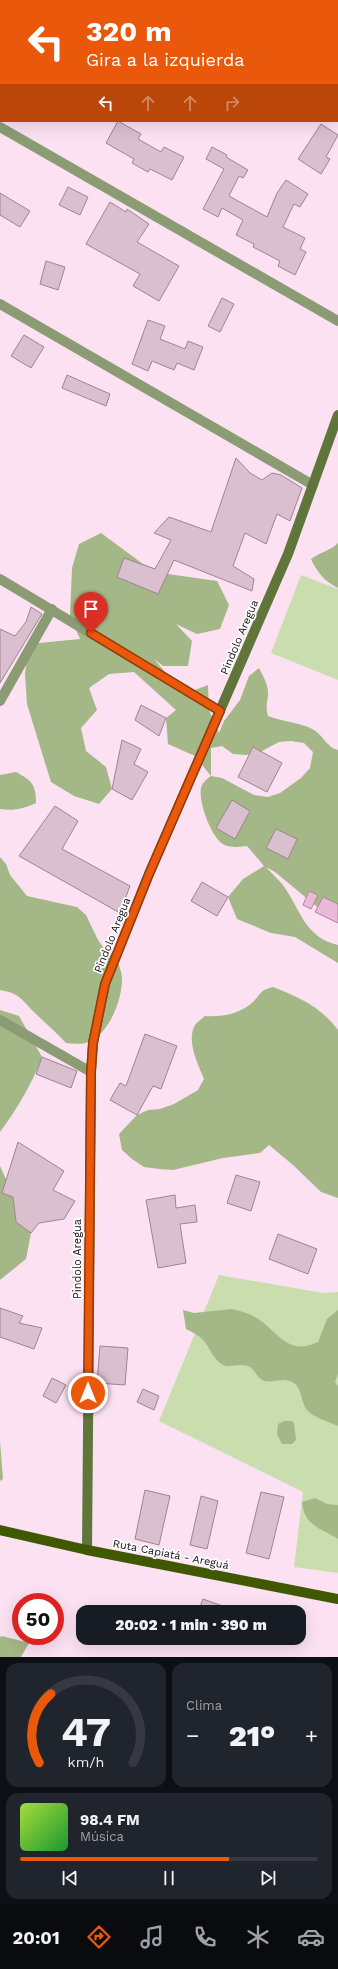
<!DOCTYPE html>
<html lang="es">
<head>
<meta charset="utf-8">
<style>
	body { margin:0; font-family:"Work Sans",sans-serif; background:#20242c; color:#f1f3f6; height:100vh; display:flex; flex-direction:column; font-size:15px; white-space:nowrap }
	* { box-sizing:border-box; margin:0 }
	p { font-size:13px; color:#9ea1a6 }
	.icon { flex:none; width:22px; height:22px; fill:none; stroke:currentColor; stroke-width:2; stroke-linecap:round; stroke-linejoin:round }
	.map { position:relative; height:1657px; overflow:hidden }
	.side { display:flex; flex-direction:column; gap:6px; padding:6px; background:#0d0f14; flex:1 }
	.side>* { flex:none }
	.top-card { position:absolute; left:0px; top:0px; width:338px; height:122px; box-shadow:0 4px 16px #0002; background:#ea580c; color:#fff; overflow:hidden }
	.speed { position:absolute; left:12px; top:1593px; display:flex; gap:8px; font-size:20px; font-weight:700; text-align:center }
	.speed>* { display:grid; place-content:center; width:52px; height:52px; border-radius:50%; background:#171b24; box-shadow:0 4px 16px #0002; line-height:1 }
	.speed .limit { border:6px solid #d22; background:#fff; color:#111 }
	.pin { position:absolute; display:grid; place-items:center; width:34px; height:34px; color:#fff; margin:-41px -17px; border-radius:50% 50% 50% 0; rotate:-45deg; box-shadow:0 0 4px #0007 }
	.pin .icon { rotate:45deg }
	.me { position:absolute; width:44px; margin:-22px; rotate:0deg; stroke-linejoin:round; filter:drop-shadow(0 0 3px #0008) }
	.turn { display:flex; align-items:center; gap:14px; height:84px; padding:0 20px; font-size:18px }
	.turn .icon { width:52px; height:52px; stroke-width:2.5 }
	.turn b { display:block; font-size:28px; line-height:34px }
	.lanes { display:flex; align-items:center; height:38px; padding:0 20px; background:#0003; justify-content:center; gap:20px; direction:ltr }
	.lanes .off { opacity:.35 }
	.big { font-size:30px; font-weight:800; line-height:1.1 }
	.side .tile { flex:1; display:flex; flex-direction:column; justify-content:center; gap:6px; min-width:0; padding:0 14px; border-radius:12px; background:#20242c }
	.side .dial { align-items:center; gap:0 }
	.dial svg { height:104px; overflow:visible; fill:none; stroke:#363941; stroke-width:7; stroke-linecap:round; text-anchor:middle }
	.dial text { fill:#f1f3f6; stroke:none }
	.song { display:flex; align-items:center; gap:12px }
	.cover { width:48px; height:48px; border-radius:6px; background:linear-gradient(135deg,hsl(80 70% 55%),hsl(130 70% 35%)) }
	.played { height:4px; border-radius:2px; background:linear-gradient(90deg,#ea580c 70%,#363941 70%) }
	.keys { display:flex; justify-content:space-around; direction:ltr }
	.heat { display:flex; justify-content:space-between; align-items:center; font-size:22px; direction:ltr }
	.side .tiles { flex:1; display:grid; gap:6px; grid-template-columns:1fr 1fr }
	.tile:last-child { grid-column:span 2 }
	.trip { position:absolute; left:76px; top:1605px; width:230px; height:40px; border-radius:12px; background:#171b24; box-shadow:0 4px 16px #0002; font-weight:800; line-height:40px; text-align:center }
	.dock { display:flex; height:64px; justify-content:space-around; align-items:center; background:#090b0e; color:#9ea1a6 }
	.dock .icon { width:28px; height:28px }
	.dock .selected { color:#ea580c }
	.dock b { font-size:18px; color:#f1f3f6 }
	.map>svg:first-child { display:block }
	.green { fill:#caddae }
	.forest { fill:#a4b787; fill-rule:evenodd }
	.water { fill:#eab9d8; stroke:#ab869e }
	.building { fill:#dabfcf; stroke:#9d8494 }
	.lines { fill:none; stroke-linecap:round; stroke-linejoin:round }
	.street { stroke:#8b9b74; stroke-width:10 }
	.secondary { stroke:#5f753a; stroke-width:10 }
	.primary { stroke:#405900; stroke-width:10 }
	.route-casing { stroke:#983908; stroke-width:10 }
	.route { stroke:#ea580c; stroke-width:7 }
	.labels { text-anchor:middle; stroke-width:3.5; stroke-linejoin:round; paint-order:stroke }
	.street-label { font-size:11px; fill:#191015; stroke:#fff }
</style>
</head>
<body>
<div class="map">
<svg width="338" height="1657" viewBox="0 0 338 1657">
	<rect width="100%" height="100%" fill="#fce1f2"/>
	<path class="green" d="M301 575 338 589V680L271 653Z
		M219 1275 323 1293 338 1292V1573L294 1567 303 1492 159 1421Z"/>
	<path class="forest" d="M101 533 143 564 168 574 217 581 229 605 220 629 197 634 176 624 192 641 188 666H163L154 659 184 694 208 685 209 710 219 733 224 721 240 700 249 676 259 668C263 676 268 684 268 693 268 703 265 704 268 716 283 722 300 722 314 730 323 735 327 748 338 750V913L316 906 275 872 266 867C271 873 278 879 283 885 301 910 304 937 338 945V963L295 937 271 933 237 919 228 897 243 879 264 866 247 846C240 847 229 848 223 844 211 837 196 797 202 785 204 781 208 778 211 776L195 756 168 744 166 718 176 710 134 672 109 674 89 688 97 710 81 728 86 751 106 767 112 789 99 804 74 796 51 782 27 704 25 674 29 644 80 639 70 616 72 568 79 544ZM291 741 304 743 313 752 310 768 301 778 280 793 268 797 254 795 222 778 211 776V748L222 746 233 754 246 755 258 753 279 742Z
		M338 543V588C324 581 317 572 311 559 320 552 330 551 338 543Z
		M16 772C32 781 36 784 36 803 23 809 14 811 0 809V775Z
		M0 857 6 864 10 875 27 896 77 907 86 915 97 938 104 949 115 955C118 963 122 971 122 979 122 999 111 1028 93 1040 85 1045 75 1044 66 1043 56 1032 46 1024 36 1014 23 1002 21 993 0 990Z
		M273 987C299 997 321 1007 338 1030V1198L321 1192 293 1165 269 1145 260 1153 223 1158 173 1170 159 1169 144 1167 132 1159 122 1150 119 1134 137 1115 148 1110 160 1109 174 1104 198 1090 204 1079C198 1064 186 1041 195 1025 197 1022 202 1019 205 1016 222 1017 241 1014 254 1001 262 992 261 990 273 987Z
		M0 1010 19 1016 42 1057C32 1084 17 1109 0 1132Z
		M0 1166 31 1233 26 1259 0 1280Z
		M232 1309C240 1311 248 1313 255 1317 278 1330 286 1357 318 1342L327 1319 338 1310V1373L335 1382 338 1386V1426C329 1422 315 1418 308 1411 300 1403 303 1387 292 1382 283 1377 274 1383 265 1381 256 1379 256 1369 248 1366 240 1363 230 1368 223 1365 212 1359 210 1346 202 1339 198 1335 192 1332 186 1329L183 1310 194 1313Z
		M284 1421H291L294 1423 296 1440 292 1444H282L277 1434 278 1424Z
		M0 1441 3 1479 0 1481Z
		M315 1498 327 1504 338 1505V1539C321 1528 304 1526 302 1502Z
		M2 1636 29 1643 21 1657H0V1637Z"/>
	<path class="water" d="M309 891 318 895 311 909 303 905Z
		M323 897 338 904V923L315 912Z"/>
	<path class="building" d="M118 121 141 134 138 139 161 152 164 147 184 157 172 180 150 169 148 172 132 163 134 159 106 143Z
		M321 124 338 135 326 157 330 159 321 174 298 159Z
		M212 147 227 155 226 157 248 170 243 178 239 176 229 196 267 217 277 193 286 180 308 194 300 207 294 204 283 227 305 238 300 249 306 252 295 275 278 266 280 261 253 247 254 244 236 235 243 220 222 208 218 217 203 209 224 169 206 159Z
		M68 187 88 197 80 215 59 205Z
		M0 193 30 211 20 227 0 215Z
		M110 202 126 212 127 209 149 224 137 242 179 266 159 301 133 286 140 274 86 244Z
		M46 261 65 267 58 290 40 284Z
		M222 298 234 304 220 332 208 326Z
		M148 320 165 326 160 339 185 349 188 341 203 347 194 370 177 363 174 370 152 361 148 371 132 364Z
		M24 335 44 347 31 368 11 356Z
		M67 375 110 394 106 406 62 388Z
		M236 458 250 473 262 480 272 473 281 475 302 488 290 521 277 514 266 544 245 533 233 566 254 579 252 591 174 560 158 594 117 577 124 558 155 569 171 540 154 533 169 517 211 532Z
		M31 607 42 614 0 683V629L15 636 26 622Z
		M141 705 166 718 159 736 135 720Z
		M122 740 141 749 134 764 148 772 132 800 112 789Z
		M253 747 282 763 267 792 238 777Z
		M232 800 250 811 235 839 216 828Z
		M55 806 78 821 62 849 130 886 120 913 19 856Z
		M276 829 297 839 288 859 266 848Z
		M202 882 228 897 217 916 191 901Z
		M145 1034 177 1046 161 1089 153 1086 137 1115 110 1100 120 1083 126 1086Z
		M42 1057 77 1071 71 1088 36 1074Z
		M18 1142 64 1171 53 1190 75 1201 64 1219 39 1223 31 1233 16 1222 13 1197 2 1193Z
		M236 1175 260 1182 251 1211 227 1203Z
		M175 1195 176 1208 195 1205 197 1222 180 1224 186 1263 158 1268 146 1200Z
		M278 1234 317 1249 308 1274 269 1259Z
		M0 1308 23 1316 19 1323 42 1328 34 1349 0 1337Z
		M100 1346 128 1348 125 1385 97 1383Z
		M52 1378 66 1385 56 1403 43 1396Z
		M143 1389 159 1396 154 1410 137 1402Z
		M145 1490 170 1496 159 1545 135 1539Z
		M261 1492 284 1497 269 1559 246 1553Z
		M201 1496 218 1501 207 1549 190 1545Z
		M203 1599 234 1610V1612H198Z"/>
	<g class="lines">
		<path class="street" d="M273 0 274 1
			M0 127 338 321
			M0 304 313 485
			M0 579 220 711
			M0 701 52 609
			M0 1020 91 1072"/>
		<path class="secondary" d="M329 0 330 1
			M337 30 338 34
			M87 1550 91 1072 93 1043 105 984 149 874 288 554 338 415"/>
		<path class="primary" d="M0 1530 87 1550 338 1599"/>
	</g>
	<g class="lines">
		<g class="route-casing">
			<path id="route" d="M88 1393 91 1072 93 1043 105 984 149 874 220 711 91 633"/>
		</g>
		<use href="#route" class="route"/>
	</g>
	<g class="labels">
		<g class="street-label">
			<text transform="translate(239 637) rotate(-67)" y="4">Pindolo Aregua</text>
			<text transform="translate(112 935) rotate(-68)" y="4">Pindolo Aregua</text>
			<text transform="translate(77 1259) rotate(-90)" y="4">Pindolo Aregua</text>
			<text transform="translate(171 1554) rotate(11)" y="4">Ruta Capiatá - Areguá</text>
		</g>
	</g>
</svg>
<div class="speed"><div class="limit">50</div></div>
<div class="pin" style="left:91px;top:633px;background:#d93025"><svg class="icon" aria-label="arrive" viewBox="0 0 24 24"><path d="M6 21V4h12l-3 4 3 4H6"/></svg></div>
<svg class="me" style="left:88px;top:1393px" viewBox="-20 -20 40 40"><circle r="17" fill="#ea580c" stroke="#fff" stroke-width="3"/><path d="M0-11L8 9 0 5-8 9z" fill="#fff"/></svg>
<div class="trip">20:02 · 1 min · 390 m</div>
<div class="top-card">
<div class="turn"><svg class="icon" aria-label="left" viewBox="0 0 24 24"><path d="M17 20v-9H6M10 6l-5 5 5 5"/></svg><div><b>320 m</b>Gira a la izquierda</div></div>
<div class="lanes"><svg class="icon" aria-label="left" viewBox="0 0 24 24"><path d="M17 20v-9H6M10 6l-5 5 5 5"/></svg><svg class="icon off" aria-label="ahead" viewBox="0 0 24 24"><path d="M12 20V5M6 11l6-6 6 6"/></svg><svg class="icon off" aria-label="ahead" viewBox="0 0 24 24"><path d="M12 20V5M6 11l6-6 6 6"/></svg><svg class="icon off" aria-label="right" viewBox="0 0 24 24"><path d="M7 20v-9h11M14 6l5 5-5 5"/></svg></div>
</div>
</div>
<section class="side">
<div class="tiles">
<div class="tile dial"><svg viewBox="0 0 100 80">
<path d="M14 69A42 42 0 1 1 86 69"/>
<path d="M14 69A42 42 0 0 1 23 16" stroke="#ea580c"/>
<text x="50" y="56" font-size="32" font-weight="700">47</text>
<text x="50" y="72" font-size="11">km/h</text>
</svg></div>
<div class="tile"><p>Clima</p>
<div class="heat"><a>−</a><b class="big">21°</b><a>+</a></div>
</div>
<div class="tile">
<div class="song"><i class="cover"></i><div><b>98.4 FM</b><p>Música</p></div></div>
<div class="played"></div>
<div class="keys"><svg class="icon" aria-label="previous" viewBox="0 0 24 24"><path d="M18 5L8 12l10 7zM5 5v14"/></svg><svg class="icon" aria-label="pause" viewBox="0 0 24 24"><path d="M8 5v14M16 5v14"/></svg><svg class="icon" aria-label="next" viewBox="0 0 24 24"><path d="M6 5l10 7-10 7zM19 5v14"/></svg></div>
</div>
</div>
</section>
<nav class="dock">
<b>20:01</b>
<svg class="icon selected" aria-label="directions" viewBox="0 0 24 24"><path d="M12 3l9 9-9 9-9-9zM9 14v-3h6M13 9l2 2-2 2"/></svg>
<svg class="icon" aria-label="music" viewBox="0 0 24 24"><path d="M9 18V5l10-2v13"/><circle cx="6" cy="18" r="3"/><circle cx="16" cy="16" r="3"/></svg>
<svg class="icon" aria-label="phone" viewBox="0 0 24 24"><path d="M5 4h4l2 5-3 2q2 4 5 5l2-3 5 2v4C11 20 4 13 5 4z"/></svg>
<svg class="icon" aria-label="climate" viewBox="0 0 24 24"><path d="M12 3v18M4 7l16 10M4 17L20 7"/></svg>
<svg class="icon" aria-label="car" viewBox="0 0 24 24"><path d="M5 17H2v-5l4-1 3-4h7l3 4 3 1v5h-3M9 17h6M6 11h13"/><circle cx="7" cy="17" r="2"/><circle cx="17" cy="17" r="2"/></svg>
</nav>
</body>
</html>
